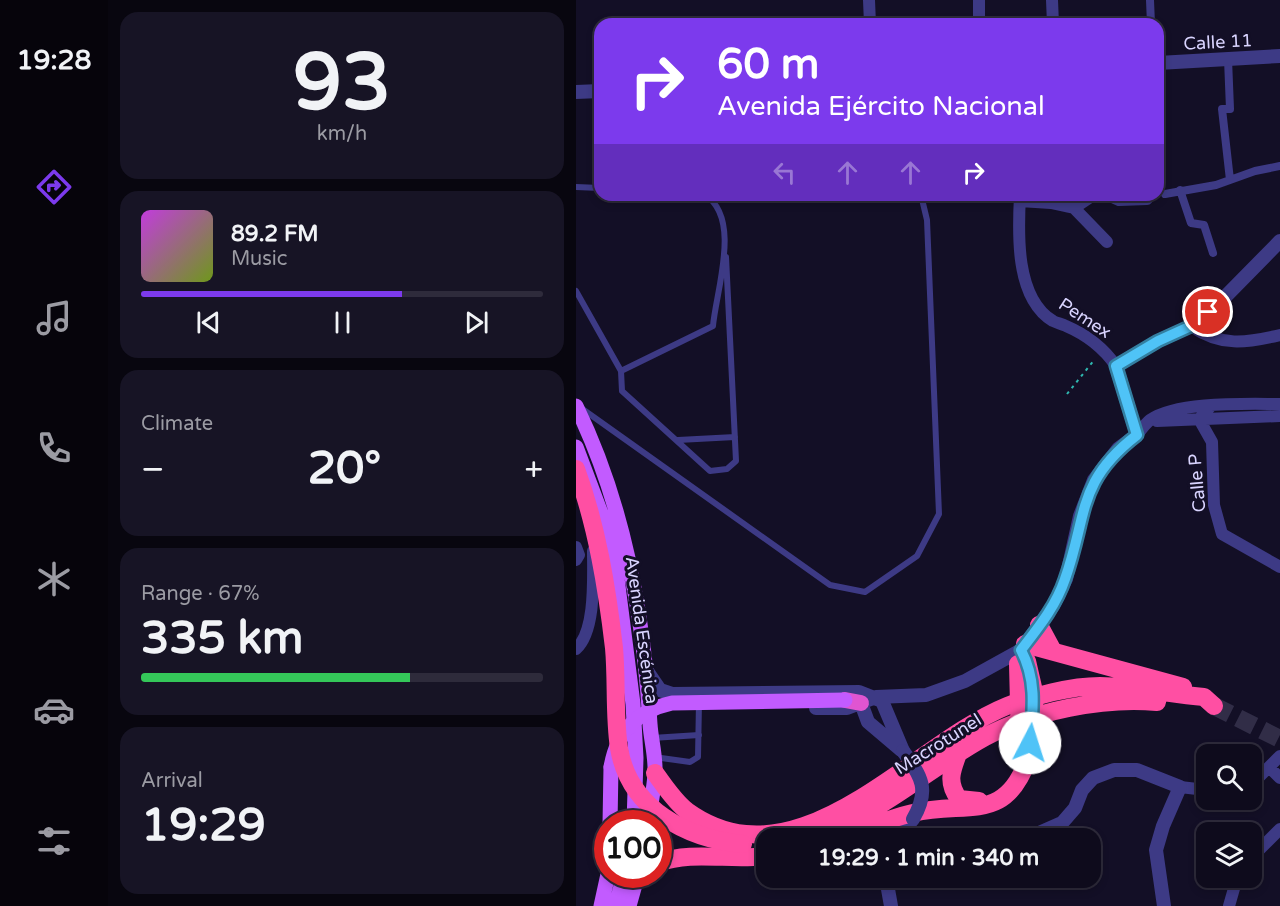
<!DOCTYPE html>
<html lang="en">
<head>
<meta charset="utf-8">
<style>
	body { margin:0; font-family:"Varela Round",sans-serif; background:#171425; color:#f1f3f6; height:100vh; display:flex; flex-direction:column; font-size:22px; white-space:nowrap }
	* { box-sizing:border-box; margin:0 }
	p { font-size:20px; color:#9b9ba3 }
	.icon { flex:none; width:33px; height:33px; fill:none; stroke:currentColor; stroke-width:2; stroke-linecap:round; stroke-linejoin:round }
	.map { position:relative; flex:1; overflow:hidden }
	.panel { display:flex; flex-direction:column; gap:12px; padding:12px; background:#08060f; width:468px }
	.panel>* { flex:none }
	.top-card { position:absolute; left:18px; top:18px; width:570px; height:183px; border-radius:18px; box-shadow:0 3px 9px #0003,0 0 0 2px #2e2b3b; background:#7c3aed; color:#fff; overflow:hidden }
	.tools { position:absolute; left:620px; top:744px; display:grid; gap:12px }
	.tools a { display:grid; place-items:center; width:66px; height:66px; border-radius:12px; background:#0e0b1c; box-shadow:0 3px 9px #0003,0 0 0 2px #2e2b3b; font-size:30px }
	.speed { position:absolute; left:18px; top:810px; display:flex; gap:12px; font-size:30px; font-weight:700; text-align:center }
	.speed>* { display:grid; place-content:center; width:78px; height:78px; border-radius:50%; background:#0e0b1c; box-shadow:0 3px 9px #0003,0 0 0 2px #2e2b3b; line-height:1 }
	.speed .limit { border:9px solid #d22; background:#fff; color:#111 }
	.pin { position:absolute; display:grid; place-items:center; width:51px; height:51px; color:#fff; margin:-26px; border:3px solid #fff; border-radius:50%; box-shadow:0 2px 6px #0007 }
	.me { position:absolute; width:66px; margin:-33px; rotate:5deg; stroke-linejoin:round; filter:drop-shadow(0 0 4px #0008) }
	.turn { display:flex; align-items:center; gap:21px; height:126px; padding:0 24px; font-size:27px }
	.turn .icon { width:78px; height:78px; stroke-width:2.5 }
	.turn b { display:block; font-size:42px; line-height:51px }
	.lanes { display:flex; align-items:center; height:57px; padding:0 24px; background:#0003; justify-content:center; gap:30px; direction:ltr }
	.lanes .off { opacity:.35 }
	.big { font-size:45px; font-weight:800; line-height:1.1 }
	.panel .card { flex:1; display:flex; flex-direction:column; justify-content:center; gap:9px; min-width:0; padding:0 21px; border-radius:18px; background:#171425 }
	.panel .dial { align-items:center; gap:0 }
	.dial b { font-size:78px; line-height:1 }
	.song { display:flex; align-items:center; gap:18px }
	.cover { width:72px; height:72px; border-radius:9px; background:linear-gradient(135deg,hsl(290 70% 55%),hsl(80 70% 35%)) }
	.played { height:6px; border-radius:3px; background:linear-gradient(90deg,#7c3aed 65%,#2e2b3b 65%) }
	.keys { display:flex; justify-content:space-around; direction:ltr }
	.heat { display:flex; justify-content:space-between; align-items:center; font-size:33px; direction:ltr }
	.charge { height:9px; border-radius:4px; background:linear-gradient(90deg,#34c759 67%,#2e2b3b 0) }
	.trip { position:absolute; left:180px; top:828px; width:345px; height:60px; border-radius:18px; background:#0e0b1c; box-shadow:0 3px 9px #0003,0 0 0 2px #2e2b3b; font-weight:800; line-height:60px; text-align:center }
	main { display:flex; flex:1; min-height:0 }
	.tabs { display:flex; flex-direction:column; width:108px; justify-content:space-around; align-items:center; background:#06040b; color:#9b9ba3 }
	.tabs .icon { width:42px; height:42px }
	.tabs .active { color:#7c3aed }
	.tabs b { font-size:27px; color:#f1f3f6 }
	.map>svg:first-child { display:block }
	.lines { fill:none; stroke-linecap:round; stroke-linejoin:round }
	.motorway-tunnel { stroke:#312d47; stroke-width:18; stroke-dasharray:18 9; stroke-linecap:butt }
	.path { stroke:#2fb8b0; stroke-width:2; stroke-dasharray:3 4.5; stroke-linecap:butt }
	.service { stroke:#3d3a85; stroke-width:6 }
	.pedestrian { stroke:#3d3a85; stroke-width:8 }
	.minor { stroke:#3d3a85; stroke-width:12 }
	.tertiary { stroke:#3d3a85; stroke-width:14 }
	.primary { stroke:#c25bff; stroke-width:15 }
	.trunk { stroke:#e055d1; stroke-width:16 }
	.motorway { stroke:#ff4fa3; stroke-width:18 }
	.tertiary-bridge { stroke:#3d3a85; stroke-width:14 }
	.primary-bridge { stroke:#c25bff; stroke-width:15 }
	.motorway-bridge { stroke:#ff4fa3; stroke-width:18 }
	.route-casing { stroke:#337fa1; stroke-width:15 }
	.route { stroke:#4fc3f7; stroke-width:10 }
	.labels { text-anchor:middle; stroke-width:6; stroke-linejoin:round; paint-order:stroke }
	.street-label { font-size:18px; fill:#d9d4ff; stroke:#130f26 }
</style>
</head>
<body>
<main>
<nav class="tabs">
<b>19:28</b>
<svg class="icon active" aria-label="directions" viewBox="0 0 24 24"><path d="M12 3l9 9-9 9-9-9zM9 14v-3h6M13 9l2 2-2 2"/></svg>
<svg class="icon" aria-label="music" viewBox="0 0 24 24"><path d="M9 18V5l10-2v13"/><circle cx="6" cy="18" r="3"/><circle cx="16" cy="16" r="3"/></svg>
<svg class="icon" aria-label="phone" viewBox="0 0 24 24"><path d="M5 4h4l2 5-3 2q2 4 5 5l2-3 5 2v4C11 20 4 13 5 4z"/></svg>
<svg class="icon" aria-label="climate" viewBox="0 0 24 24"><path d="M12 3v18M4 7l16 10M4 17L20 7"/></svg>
<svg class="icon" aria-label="car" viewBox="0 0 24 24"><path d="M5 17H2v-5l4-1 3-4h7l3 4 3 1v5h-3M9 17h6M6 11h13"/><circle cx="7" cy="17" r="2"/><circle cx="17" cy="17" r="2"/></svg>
<svg class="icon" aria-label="filters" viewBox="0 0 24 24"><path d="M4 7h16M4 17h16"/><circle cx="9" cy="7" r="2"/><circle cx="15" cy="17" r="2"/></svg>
</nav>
<section class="panel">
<div class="card dial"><b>93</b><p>km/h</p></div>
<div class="card">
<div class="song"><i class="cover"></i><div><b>89.2 FM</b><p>Music</p></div></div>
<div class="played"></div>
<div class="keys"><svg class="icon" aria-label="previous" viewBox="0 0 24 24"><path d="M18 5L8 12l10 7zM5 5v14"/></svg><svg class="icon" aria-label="pause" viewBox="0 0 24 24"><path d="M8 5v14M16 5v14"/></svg><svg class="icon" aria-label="next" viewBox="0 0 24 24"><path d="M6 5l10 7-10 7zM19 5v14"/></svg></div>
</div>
<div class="card"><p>Climate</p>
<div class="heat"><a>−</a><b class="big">20°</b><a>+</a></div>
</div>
<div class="card"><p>Range · 67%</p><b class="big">335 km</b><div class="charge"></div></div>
<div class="card"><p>Arrival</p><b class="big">19:29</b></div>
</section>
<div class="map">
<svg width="704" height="906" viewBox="0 0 704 906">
	<rect width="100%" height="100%" fill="#130f26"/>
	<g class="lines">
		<path class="motorway-tunnel" d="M638 706 704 739"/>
		<path class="path" d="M491 394 519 359"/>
		<path class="service" d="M0 187 24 188
			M129 195C166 218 140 291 137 326L45 371 46 391 134 471 151 469 160 461 150 257
			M0 291 45 371
			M5 408 254 585 289 592 341 556 363 514 351 220 345 195
			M102 440 159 437
			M76 738 123 735
			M78 757 114 762 122 757 123 702"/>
		<path class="pedestrian" d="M574 0 575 24
			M652 59 654 109H646L654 180
			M604 190 615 223 628 225 637 253
			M589 194 640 185 679 171 704 166"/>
		<path class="minor" d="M293 0 294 24
			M403 0V24
			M476 0 477 24
			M444 195C442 233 439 298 477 321 481 323 486 324 490 326 511 335 527 347 540 366
			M532 195 543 200 571 199
			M444 201 475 203 498 208 516 196 524 195
			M498 208 531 242
			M615 326C645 347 670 343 704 335
			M635 406 623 419 636 442 638 505 646 534 704 567
			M581 421 704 416
			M561 435C565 430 569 424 574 420 601 401 671 404 704 404
			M0 547 3 555 0 560
			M0 649C20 631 17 578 17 551
			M693 767 704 778
			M675 785 704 756
			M604 787 630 790
			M675 858 704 829
			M653 906 661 878"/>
		<path class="tertiary" d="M582 63 704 56
			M0 92 24 91
			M71 671 84 690 96 694 283 692 306 701 327 751
			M285 703 292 722 325 750
			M240 708H271L300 697 350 695 389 681 445 650 477 606 490 579 504 516 518 480 542 449 561 435 540 366 582 341 615 326 649 297 704 241
			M322 838 337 819
			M452 838 486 823 499 808 506 790 517 778 538 770H561L604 787 587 826 580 850 588 906
			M310 878 315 906"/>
		<path class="primary" d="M0 406C48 504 68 616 74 724 75 740 80 757 79 774 78 790 74 807 72 824
			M0 447 31 529 41 578 57 704 60 758 58 824
			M34 824 35 767
			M25 906 32 874
			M40 906 48 874
			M53 906 62 874"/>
		<path class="trunk" d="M269 700 285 703"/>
		<path class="motorway" d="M463 625 477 651
			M449 644 607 687
			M382 754C375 772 371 783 383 799L403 801
			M79 773C88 785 98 801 111 811 222 891 335 745 431 706 457 696 495 686 524 686 558 686 593 694 628 697L638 706
			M272 835C293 827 315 818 337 813 392 800 430 825 453 756
			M227 838C297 822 347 771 409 737 457 711 527 697 581 702
			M82 863C117 850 154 861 190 856
			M62 877 66 874"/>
		<path class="tertiary-bridge" d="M327 751C346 777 354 790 337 819"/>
		<path class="primary-bridge" d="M35 767C41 732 60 711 96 703L269 700"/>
		<path class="motorway-bridge" d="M0 469C21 526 31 588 38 648 41 681 38 715 43 748 53 809 111 839 167 844
			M451 661 459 696 453 756
			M442 664 444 743"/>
	</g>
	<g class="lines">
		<g class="route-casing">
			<path id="route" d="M454 743C457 710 461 680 445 650 462 628 480 606 489 579 512 515 500 482 561 435L540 366 582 341 615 326 632 312"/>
		</g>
		<use href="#route" class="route"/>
	</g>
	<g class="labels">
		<g class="street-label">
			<text transform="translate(642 42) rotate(-3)" y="6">Calle 11</text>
			<text transform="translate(509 318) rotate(33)" y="6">Pemex</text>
			<text transform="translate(621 483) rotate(-95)" y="6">Calle P</text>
			<text transform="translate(66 630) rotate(82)" y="6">Avenida Escénica</text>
			<text transform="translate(362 744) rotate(-32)" y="6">Macrotunel</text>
		</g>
	</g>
</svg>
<div class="tools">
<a><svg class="icon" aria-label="search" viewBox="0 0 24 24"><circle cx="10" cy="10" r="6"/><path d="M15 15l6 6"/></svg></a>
<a><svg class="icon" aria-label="layers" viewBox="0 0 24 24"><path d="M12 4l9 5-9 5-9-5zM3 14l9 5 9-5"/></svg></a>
</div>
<div class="speed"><div class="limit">100</div></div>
<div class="pin" style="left:632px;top:312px;background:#d93025"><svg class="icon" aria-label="arrive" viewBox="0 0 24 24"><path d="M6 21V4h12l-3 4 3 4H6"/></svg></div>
<svg class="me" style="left:454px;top:743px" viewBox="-20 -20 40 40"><circle r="19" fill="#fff"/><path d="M0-13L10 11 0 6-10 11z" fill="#4fc3f7"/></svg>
<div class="trip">19:29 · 1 min · 340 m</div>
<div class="top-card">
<div class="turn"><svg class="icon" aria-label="right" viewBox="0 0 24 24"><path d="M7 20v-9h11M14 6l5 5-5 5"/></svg><div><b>60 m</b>Avenida Ejército Nacional</div></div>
<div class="lanes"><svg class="icon off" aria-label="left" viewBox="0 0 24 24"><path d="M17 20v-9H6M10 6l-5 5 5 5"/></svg><svg class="icon off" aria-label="ahead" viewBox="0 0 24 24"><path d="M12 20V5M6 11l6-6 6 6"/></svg><svg class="icon off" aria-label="ahead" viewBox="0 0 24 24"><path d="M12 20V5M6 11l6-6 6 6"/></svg><svg class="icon" aria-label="right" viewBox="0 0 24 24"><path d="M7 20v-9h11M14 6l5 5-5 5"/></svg></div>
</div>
</div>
</main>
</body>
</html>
